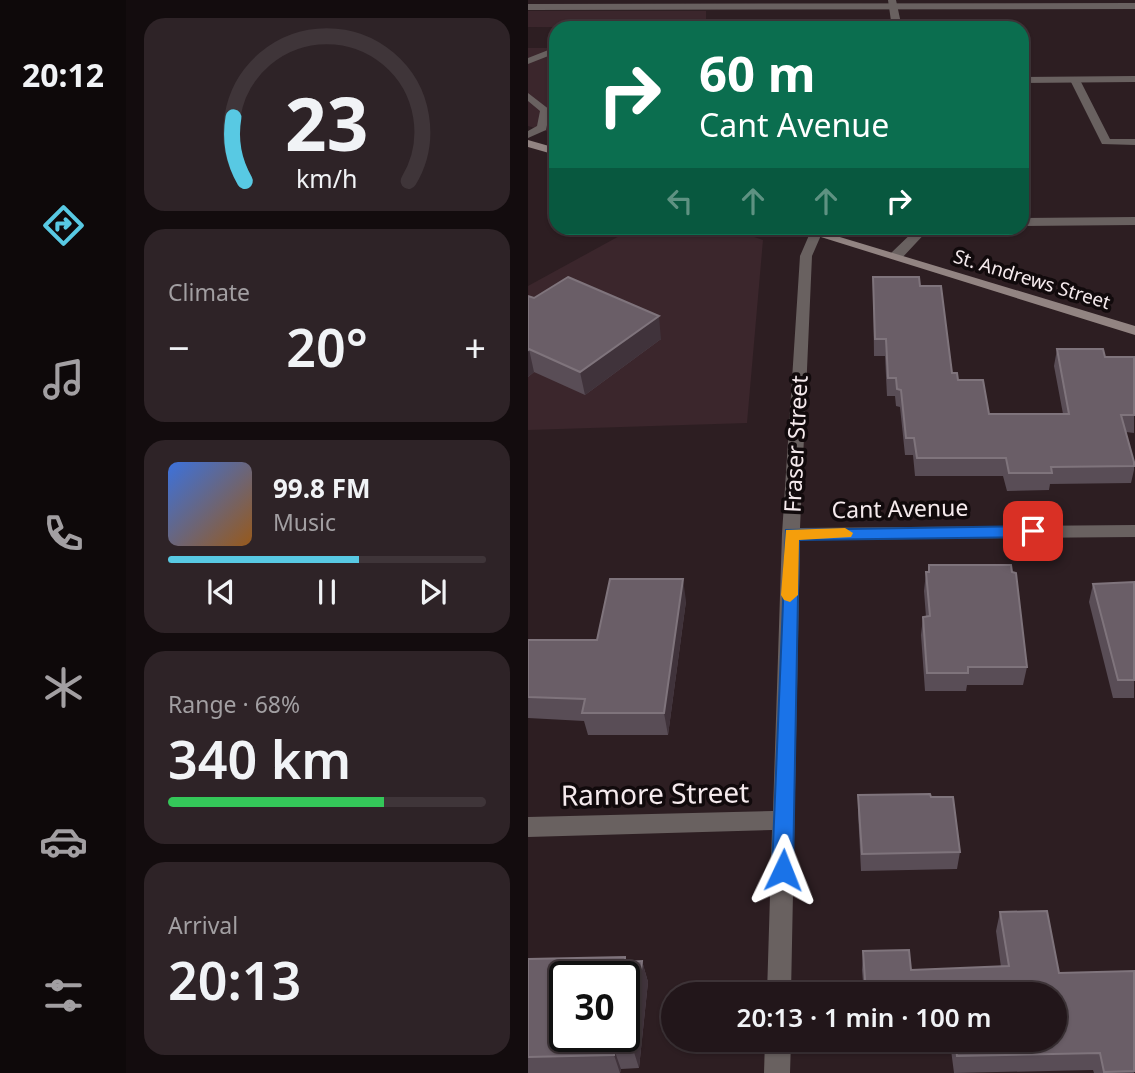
<!DOCTYPE html>
<html lang="en">
<head>
<meta charset="utf-8">
<style>
	body { margin:0; font-family:"Noto Sans",sans-serif; background:#2e2327; color:#f1f3f6; height:100vh; display:flex; flex-direction:column; font-size:26px; white-space:nowrap }
	* { box-sizing:border-box; margin:0 }
	p { font-size:23px; color:#a29fa2 }
	.icon { flex:none; width:38px; height:38px; fill:none; stroke:currentColor; stroke-width:2; stroke-linecap:round; stroke-linejoin:round }
	.map { position:relative; flex:1; overflow:hidden }
	.sheet { display:flex; flex-direction:column; gap:18px; padding:18px; background:#130c0e; width:402px }
	.sheet>* { flex:none }
	.guide { position:absolute; left:21px; top:21px; width:480px; height:214px; border-radius:21px; box-shadow:0 2px 5px #0004,0 0 0 2px #3f3539; background:#0b6e4f; color:#fff; overflow:hidden }
	.speed { position:absolute; left:21px; top:961px; display:flex; gap:14px; font-size:35px; font-weight:700; text-align:center }
	.speed>* { display:grid; place-content:center; width:91px; height:91px; border-radius:50%; background:#22161a; box-shadow:0 2px 5px #0004,0 0 0 2px #3f3539; line-height:1 }
	.speed .limit { border:4px solid #111; border-radius:10px; background:#fff; color:#111 }
	.pin { position:absolute; display:grid; place-items:center; width:60px; height:60px; color:#fff; margin:-30px; border-radius:14px; box-shadow:0 4px 10px #0006 }
	.me { position:absolute; width:77px; margin:-38px; rotate:2deg; stroke-linejoin:round; filter:drop-shadow(0 0 5px #0008) }
	.turn { display:flex; align-items:center; gap:24px; height:147px; padding:0 35px; font-size:32px }
	.turn .icon { width:91px; height:91px; stroke-width:2.5 }
	.turn b { display:block; font-size:49px; line-height:60px }
	.lanes { display:flex; align-items:center; height:66px; padding:0 35px; background:#0003; justify-content:center; gap:35px; direction:ltr }
	.lanes .off { opacity:.35 }
	.big { font-size:52px; font-weight:600; line-height:1.1 }
	.sheet .widget { flex:1; display:flex; flex-direction:column; justify-content:center; gap:10px; min-width:0; padding:0 24px; border-radius:21px; background:#2e2327 }
	.sheet .dial { align-items:center; gap:0 }
	.dial svg { height:182px; overflow:visible; fill:none; stroke:#3f3539; stroke-width:7; stroke-linecap:round; text-anchor:middle }
	.dial text { fill:#f1f3f6; stroke:none }
	.song { display:flex; align-items:center; gap:21px }
	.cover { width:84px; height:84px; border-radius:10px; background:linear-gradient(135deg,hsl(220 70% 55%),hsl(30 70% 35%)) }
	.played { height:7px; border-radius:4px; background:linear-gradient(90deg,#58c9e3 60%,#3f3539 60%) }
	.keys { display:flex; justify-content:space-around; direction:ltr }
	.heat { display:flex; justify-content:space-between; align-items:center; font-size:38px; direction:ltr }
	.charge { height:10px; border-radius:5px; background:linear-gradient(90deg,#34c759 68%,#3f3539 0) }
	.trip { position:absolute; left:133px; top:982px; width:406px; height:70px; border-radius:35px; background:#22161a; box-shadow:0 2px 5px #0004,0 0 0 2px #3f3539; font-weight:600; line-height:70px; text-align:center }
	main { display:flex; flex:1; min-height:0 }
	.menu { display:flex; flex-direction:column; width:126px; justify-content:space-around; align-items:center; background:#0e090a; color:#a29fa2 }
	.menu .icon { width:49px; height:49px }
	.menu .selected { color:#58c9e3 }
	.menu b { font-size:32px; color:#f1f3f6 }
	.map>svg:first-child { display:block }
	.built { fill:#3b262c }
	.lines { fill:none; stroke-linecap:round; stroke-linejoin:round }
	.lane { fill:#696160; fill-rule:evenodd }
	.street { fill:#696160; fill-rule:evenodd }
	.secondary { fill:#928482; fill-rule:evenodd }
	.wall { fill:#594d56 }
	.shaded-wall { fill:#40333b }
	.building { fill:#6a5e67; stroke:#7f747c; stroke-width:2; fill-rule:evenodd }
	.route { fill:#1a73e8; stroke:#114b97; stroke-width:2 }
	.slow { fill:#f59e0b }
	.labels { text-anchor:middle; stroke-width:7; stroke-linejoin:round; paint-order:stroke }
	.far-street-label { font-size:19px; fill:#f5eaed; stroke:#110a0c }
	.street-label { font-size:23px; fill:#f5eaed; stroke:#110a0c }
	.near-street-label { font-size:28px; fill:#f5eaed; stroke:#110a0c }
</style>
</head>
<body>
<main>
<nav class="menu">
<b>20:12</b>
<svg class="icon selected" aria-label="directions" viewBox="0 0 24 24"><path d="M12 3l9 9-9 9-9-9zM9 14v-3h6M13 9l2 2-2 2"/></svg>
<svg class="icon" aria-label="music" viewBox="0 0 24 24"><path d="M9 18V5l10-2v13"/><circle cx="6" cy="18" r="3"/><circle cx="16" cy="16" r="3"/></svg>
<svg class="icon" aria-label="phone" viewBox="0 0 24 24"><path d="M5 4h4l2 5-3 2q2 4 5 5l2-3 5 2v4C11 20 4 13 5 4z"/></svg>
<svg class="icon" aria-label="climate" viewBox="0 0 24 24"><path d="M12 3v18M4 7l16 10M4 17L20 7"/></svg>
<svg class="icon" aria-label="car" viewBox="0 0 24 24"><path d="M5 17H2v-5l4-1 3-4h7l3 4 3 1v5h-3M9 17h6M6 11h13"/><circle cx="7" cy="17" r="2"/><circle cx="17" cy="17" r="2"/></svg>
<svg class="icon" aria-label="filters" viewBox="0 0 24 24"><path d="M4 7h16M4 17h16"/><circle cx="9" cy="7" r="2"/><circle cx="15" cy="17" r="2"/></svg>
</nav>
<section class="sheet">
<div class="widget dial"><svg viewBox="0 0 100 80">
<path d="M14 69A42 42 0 1 1 86 69"/>
<path d="M14 69A42 42 0 0 1 9 41" stroke="#58c9e3"/>
<text x="50" y="56" font-size="32" font-weight="700">23</text>
<text x="50" y="72" font-size="11">km/h</text>
</svg></div>
<div class="widget"><p>Climate</p>
<div class="heat"><a>−</a><b class="big">20°</b><a>+</a></div>
</div>
<div class="widget">
<div class="song"><i class="cover"></i><div><b>99.8 FM</b><p>Music</p></div></div>
<div class="played"></div>
<div class="keys"><svg class="icon" aria-label="previous" viewBox="0 0 24 24"><path d="M18 5L8 12l10 7zM5 5v14"/></svg><svg class="icon" aria-label="pause" viewBox="0 0 24 24"><path d="M8 5v14M16 5v14"/></svg><svg class="icon" aria-label="next" viewBox="0 0 24 24"><path d="M6 5l10 7-10 7zM19 5v14"/></svg></div>
</div>
<div class="widget"><p>Range · 68%</p><b class="big">340 km</b><div class="charge"></div></div>
<div class="widget"><p>Arrival</p><b class="big">20:13</b></div>
</section>
<div class="map">
<svg width="607" height="1073" viewBox="0 0 607 1073">
	<rect width="100%" height="100%" fill="#2d1e22"/>
	<path class="built" d="M0 11H178V28L0 27Z
		M28 36V134L0 126V48H27Z
		M106 228H200L235 240 219 423 0 430V286Z"/>
	<g class="lines">
		<path class="lane" d="M607 3V9L0 10V4Z
			M28 47V53L0 64V58Z
			M543 78 552 80 582 139H607V145L574 144 542 80Z
			M0 93 22 110 18 130 0 138V131L9 126 12 111 0 101Z"/>
		<path class="street" d="M360 0H368L374 28H364Z
			M607 76V82L494 83V77Z
			M607 217V225L494 226V218Z
			M389 228H402L373 259H363V253Z
			M288 229 294 233 284 256 272 528 607 525V537L272 540 263 994H239L244 830 0 837V817L245 811 254 534 272 256 282 233Z
			M237 1040H263L262 1073H236Z"/>
		<path class="secondary" d="M0 140 28 148V155L0 147Z
			M264 228H282L607 326V335Z"/>
	</g>
	<path class="wall" d="M345 277 392 286 424 373 461 414H535L526 366 529 349 577 357H606V433L598 432 606 462V470L603 483 522 484 521 490 479 491 475 476H387L385 455H377L372 407 368 406 367 396H359L357 356H346Z
		M0 296 133 339 57 395 6 372 0 377Z
		M401 565 499 667 495 685H439L438 691H397L393 635 395 617H398L396 591 398 572H400Z
		M606 582V698H585L561 602 565 584Z
		M158 601 140 735H60L56 721 0 718V640H69Z
		M330 795 403 797 432 852 429 869 333 871 330 812Z
		M472 912 531 973 606 971V1073H566L565 1070 426 1073 422 1042 339 1045V1040H527V994H336L334 970 335 951 383 970 473 967 468 931Z
		M97 957 99 962 114 961 120 982 111 1068 93 1069 92 1073H0V959Z"/>
	<path class="shaded-wall" d="M131 316 133 339 57 395 52 372Z
		M1 349 6 372 0 377V350Z
		M155 579 158 601 140 735 136 713Z
		M114 961 120 982 111 1068 105 1049Z
		M86 1049 93 1069 92 1073 86 1055Z"/>
	<path class="building" d="M40 277 131 316 52 372 1 349 0 350V296L6 298Z
		M345 277H391L392 286H413L424 373H429L430 380H455L461 414H541L529 349H575L577 357H606V415H593L606 462V466L523 467 524 473H481L478 458H389L386 438H378L373 390 369 389 368 378H360L358 339H347Z
		M401 565H483L484 572 488 573 499 667H440V673H399L395 617 402 616 398 572H401Z
		M82 579H155L136 713H54L57 699 0 697V640H69Z
		M606 582V680H590L565 584Z
		M402 794 403 797H425L432 852 334 854 330 795Z
		M519 911 531 973 606 971V1071L576 1072 572 1053 429 1056 427 1040H527V994H338L335 951 381 950 383 970 481 966 472 912Z
		M97 957V962L114 961 105 1049H86V1055L0 1057V959ZM37 976H96V1036H37Z"/>
	<path class="route" d="M505 526 512 531 505 537 271 540 265 870 262 877 255 879 247 877 244 870 258 530Z"/>
	<path class="slow" d="M317 528 325 533 323 537 271 540 270 595 262 602 256 600 253 595 258 530Z"/>
	<g class="labels">
		<g class="far-street-label">
			<text transform="translate(504 279) rotate(17)" y="7">St. Andrews Street</text>
		</g>
		<g class="street-label">
			<text transform="translate(268 444) rotate(-87)" y="8">Fraser Street</text>
			<text transform="translate(372 509) rotate(-1)" y="8">Cant Avenue</text>
		</g>
		<g class="near-street-label">
			<text transform="translate(127 794) rotate(-1)" y="10">Ramore Street</text>
		</g>
	</g>
</svg>
<div class="speed"><div class="limit">30</div></div>
<div class="pin" style="left:505px;top:531px;background:#d93025"><svg class="icon" aria-label="arrive" viewBox="0 0 24 24"><path d="M6 21V4h12l-3 4 3 4H6"/></svg></div>
<svg class="me" style="left:255px;top:870px" viewBox="-20 -20 40 40"><path d="M0-17L14 15 0 8-14 15z" fill="#1a73e8" stroke="#fff" stroke-width="4"/></svg>
<div class="trip">20:13 · 1 min · 100 m</div>
<div class="guide">
<div class="turn"><svg class="icon" aria-label="right" viewBox="0 0 24 24"><path d="M7 20v-9h11M14 6l5 5-5 5"/></svg><div><b>60 m</b>Cant Avenue</div></div>
<div class="lanes"><svg class="icon off" aria-label="left" viewBox="0 0 24 24"><path d="M17 20v-9H6M10 6l-5 5 5 5"/></svg><svg class="icon off" aria-label="ahead" viewBox="0 0 24 24"><path d="M12 20V5M6 11l6-6 6 6"/></svg><svg class="icon off" aria-label="ahead" viewBox="0 0 24 24"><path d="M12 20V5M6 11l6-6 6 6"/></svg><svg class="icon" aria-label="right" viewBox="0 0 24 24"><path d="M7 20v-9h11M14 6l5 5-5 5"/></svg></div>
</div>
</div>
</main>
</body>
</html>
